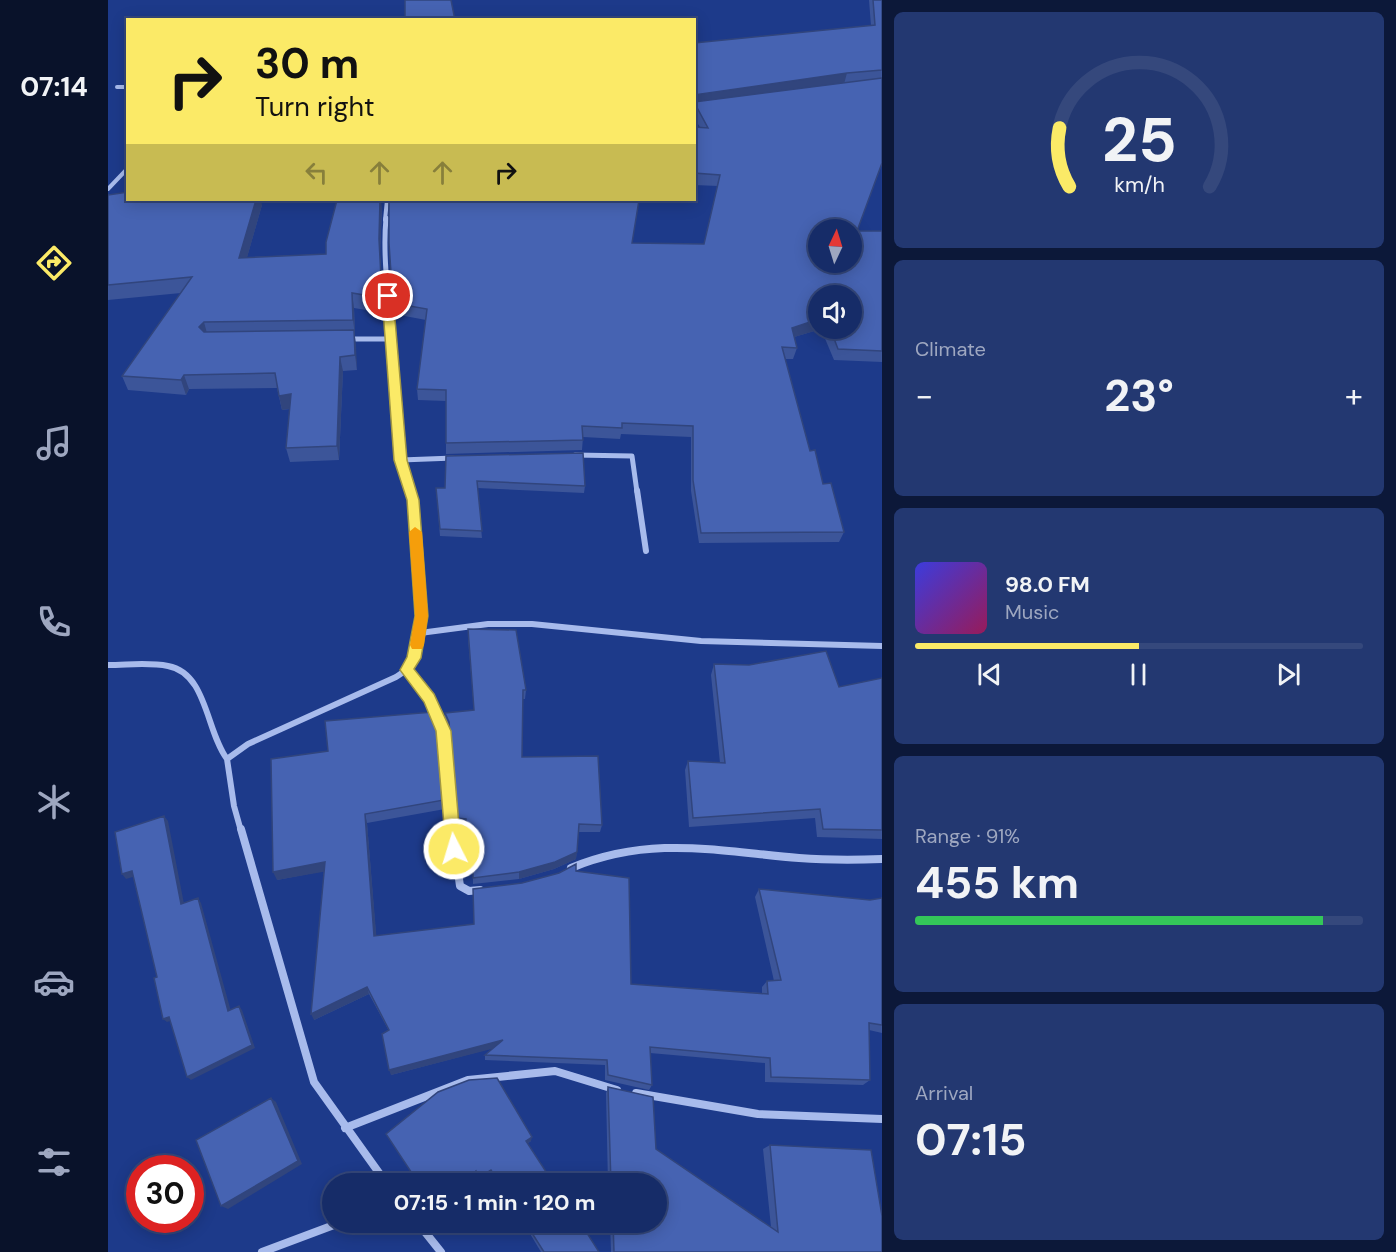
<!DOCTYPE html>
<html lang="en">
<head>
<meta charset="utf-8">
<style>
	body { margin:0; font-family:"DM Sans",sans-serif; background:#233871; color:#f1f3f6; height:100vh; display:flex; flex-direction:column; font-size:22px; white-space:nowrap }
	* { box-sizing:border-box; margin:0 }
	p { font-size:20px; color:#9ea7c0 }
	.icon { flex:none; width:33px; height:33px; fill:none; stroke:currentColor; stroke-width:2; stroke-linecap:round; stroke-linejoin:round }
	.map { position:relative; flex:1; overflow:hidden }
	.side { display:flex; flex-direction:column; gap:12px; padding:12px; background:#0c1839; width:514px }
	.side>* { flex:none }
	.banner { position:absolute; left:18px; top:18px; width:570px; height:183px; border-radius:0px; box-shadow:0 3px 15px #0003,0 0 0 2px #35487c; background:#fbea67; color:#111; overflow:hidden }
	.needle { width:39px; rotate:4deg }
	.fabs { position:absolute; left:700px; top:219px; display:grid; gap:12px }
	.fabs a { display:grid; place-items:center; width:54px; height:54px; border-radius:50%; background:#162c68; box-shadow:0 3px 15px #0003,0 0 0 2px #35487c; font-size:30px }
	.speed { position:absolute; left:18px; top:1155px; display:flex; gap:12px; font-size:30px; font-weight:700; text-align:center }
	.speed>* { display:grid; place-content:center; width:78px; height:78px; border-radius:50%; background:#162c68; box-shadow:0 3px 15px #0003,0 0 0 2px #35487c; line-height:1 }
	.speed .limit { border:9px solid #d22; background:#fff; color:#111 }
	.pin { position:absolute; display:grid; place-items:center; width:51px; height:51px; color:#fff; margin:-26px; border:3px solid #fff; border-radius:50%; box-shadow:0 2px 6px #0007 }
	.me { position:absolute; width:66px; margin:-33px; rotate:355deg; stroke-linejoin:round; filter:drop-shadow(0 0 4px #0008) }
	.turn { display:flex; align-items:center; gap:21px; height:126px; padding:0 30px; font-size:27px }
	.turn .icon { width:78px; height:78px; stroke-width:2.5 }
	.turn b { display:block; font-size:42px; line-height:51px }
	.lanes { display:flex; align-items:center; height:57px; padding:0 30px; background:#0003; justify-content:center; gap:30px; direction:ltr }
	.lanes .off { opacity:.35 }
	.big { font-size:45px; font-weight:700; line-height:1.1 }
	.side .widget { flex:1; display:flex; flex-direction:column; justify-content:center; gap:9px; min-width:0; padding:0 21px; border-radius:9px; background:#233871 }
	.side .dial { align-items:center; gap:0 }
	.dial svg { height:156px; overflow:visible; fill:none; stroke:#35487c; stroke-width:7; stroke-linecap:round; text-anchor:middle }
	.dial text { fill:#f1f3f6; stroke:none }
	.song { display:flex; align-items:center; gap:18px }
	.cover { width:72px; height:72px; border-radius:9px; background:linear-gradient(135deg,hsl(240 70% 55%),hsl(330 70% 35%)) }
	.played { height:6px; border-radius:3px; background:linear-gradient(90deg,#fbea67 50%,#35487c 50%) }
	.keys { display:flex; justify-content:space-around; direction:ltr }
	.heat { display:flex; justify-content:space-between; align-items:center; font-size:33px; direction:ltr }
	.charge { height:9px; border-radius:4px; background:linear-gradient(90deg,#34c759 91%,#35487c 0) }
	.trip { position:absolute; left:214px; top:1173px; width:345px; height:60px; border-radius:30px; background:#162c68; box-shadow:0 3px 15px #0003,0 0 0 2px #35487c; font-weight:700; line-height:60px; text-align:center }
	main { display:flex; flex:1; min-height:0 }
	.dock { display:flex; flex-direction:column; width:108px; justify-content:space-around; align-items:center; background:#09122a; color:#9ea7c0 }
	.dock .icon { width:42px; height:42px }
	.dock .on { color:#fbea67 }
	.dock b { font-size:27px; color:#f1f3f6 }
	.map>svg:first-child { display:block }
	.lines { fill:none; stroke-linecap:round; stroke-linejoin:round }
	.minor-far3 { stroke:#a8bbec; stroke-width:4 }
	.minor-far2 { stroke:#a8bbec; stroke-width:5 }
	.minor-far1 { stroke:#a8bbec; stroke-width:6 }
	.minor { stroke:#a8bbec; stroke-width:8 }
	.wall { fill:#3c5599; fill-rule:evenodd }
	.shaded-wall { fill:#31457d }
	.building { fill:#4663b2; stroke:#31457d; stroke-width:1.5; fill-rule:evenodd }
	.route { fill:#fbea67; stroke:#a39843; stroke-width:1.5 }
	.slow { fill:#f59e0b }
</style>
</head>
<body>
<main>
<nav class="dock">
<b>07:14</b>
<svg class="icon on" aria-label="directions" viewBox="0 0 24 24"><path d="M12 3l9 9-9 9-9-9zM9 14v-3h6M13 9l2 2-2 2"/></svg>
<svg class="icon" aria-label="music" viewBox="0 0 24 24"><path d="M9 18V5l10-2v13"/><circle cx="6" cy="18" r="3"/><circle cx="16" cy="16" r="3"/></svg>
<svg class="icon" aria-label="phone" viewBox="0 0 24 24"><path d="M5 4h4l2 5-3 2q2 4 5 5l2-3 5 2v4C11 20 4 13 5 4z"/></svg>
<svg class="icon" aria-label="climate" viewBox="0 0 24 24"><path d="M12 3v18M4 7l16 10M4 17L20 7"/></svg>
<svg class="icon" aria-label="car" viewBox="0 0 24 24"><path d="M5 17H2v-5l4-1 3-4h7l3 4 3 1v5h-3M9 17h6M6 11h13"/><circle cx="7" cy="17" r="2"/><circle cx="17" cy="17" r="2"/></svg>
<svg class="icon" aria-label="filters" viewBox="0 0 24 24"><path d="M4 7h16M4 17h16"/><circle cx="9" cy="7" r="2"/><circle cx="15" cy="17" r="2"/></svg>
</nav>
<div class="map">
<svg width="774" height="1252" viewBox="0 0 774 1252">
	<rect width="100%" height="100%" fill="#1d3a8a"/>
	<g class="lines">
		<path class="minor-far3" d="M9 87H20
			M0 189 20 168
			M277 220 279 200"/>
		<path class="minor-far2" d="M278 218C275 250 279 282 281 314 284 373 286 435 303 492
			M242 339H282
			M467 455 524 456 529 492
			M293 460 346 458"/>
		<path class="minor-far1" d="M529 490 538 551
			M312 633 380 624H424L593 641 774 646
			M0 665C20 665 40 662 60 666 99 673 98 731 119 759
			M299 670 321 698 336 731 344 831
			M133 831 126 806 119 759 140 744 288 677C296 672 303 667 306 657 320 613 308 546 305 500L302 490"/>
		<path class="minor" d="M133 829 206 1082 279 1184
			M344 829 352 886 361 891 372 890
			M463 868C543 835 608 851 691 858 718 860 746 860 774 859
			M528 1093 650 1114 774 1119
			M237 1128 360 1080 447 1071 509 1090
			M309 1222 333 1252
			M154 1252 234 1222"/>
	</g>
	<path class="wall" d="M761 0H774V164L749 231H774V362L726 360 713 329 686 337 689 348 685 359H677L702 451 715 484 736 532 731 542 591 543 583 491V437L513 434 512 439 475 437 474 450 338 454V401L310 400 309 389 318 320 286 314 285 303 524 243 596 244 610 186 586 185V127H592L586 118V43L763 26ZM711 296 744 328H711Z
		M0 195 154 205 139 257 218 254 274 209 272 254 276 313 246 308 247 335H246L249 370 235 371 231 460 182 462 178 448 182 409 174 410 169 388 81 389 78 395 20 390 14 376 73 293 0 300Z
		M475 453 477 486 476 493 369 488 374 538 332 536 328 488H337Z
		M360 638 418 690 417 699H415L414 757 494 825 492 832H470L468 859 446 869 411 879 365 884V870H356L357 826H349L341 731 337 721V713L366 710Z
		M606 664 731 687 774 678V839L709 837 707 818 581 827 577 770 580 761 612 763 603 675Z
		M330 722 337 809 259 823 268 936 366 924 414 883 468 871 523 984 654 993V987L659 981H666L647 897 651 889 762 900 774 898V1033L761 1030 762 1080 755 1085 657 1082V1063L542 1053 544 1085 541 1090 497 1080V1065L377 1060V1055L385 1048 283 1075 281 1031 261 994 206 1020 216 871 169 880 220 751Z
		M500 1087 548 1149 663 1227 655 1149 662 1145 774 1252H503L502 1222H549V1184H500L498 1093Z
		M278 1134 423 1141 419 1144 446 1184H390L383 1173 372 1181 369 1174Z
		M415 1222H472L491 1252H433Z"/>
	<path class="shaded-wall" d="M739 73 736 84 586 103 587 95Z
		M148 200H153L154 205 135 272 131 258Z
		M272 200H273L274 209 272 254 276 313 271 239Z
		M244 293 246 308 247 335 245 320Z
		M711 319V328L713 329 680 339 684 328Z
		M96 322 100 337 91 327Z
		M246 330 248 344 249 370 247 355Z
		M232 357 235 371 231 460 229 446Z
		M76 375 81 389 78 395 73 380Z
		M183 394 186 408 174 410 171 396Z
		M257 814 259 823 269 943 266 936Z
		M56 816 60 821 77 909 73 904Z
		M469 852 468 859 446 869 411 879V872Z
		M217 862 220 871 169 880 165 872Z
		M24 871 28 876 18 879 14 874Z
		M90 898 93 903 124 1015 120 1011Z
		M259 987 261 994 206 1020 203 1014Z
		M131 1006 134 1010 147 1048 83 1080 79 1077Z
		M61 1017 65 1020 59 1022 55 1019Z
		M395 1040V1046L283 1075 281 1070Z
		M163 1098 168 1102 194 1164 120 1209 113 1206Z
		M424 1137 423 1141 417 1145 418 1141Z
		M383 1170V1173L372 1181V1177Z
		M368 1171 369 1174 358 1184H354Z"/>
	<path class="building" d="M297 0H343L347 20H297Z
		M765 0H774V70L739 73 586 95V43L767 25Z
		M774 78V163L749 231H774V351L730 349 722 328H744V296H711V319L684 328 689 348 674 347 702 451 707 450 715 484 723 483 736 532 593 533 585 480V426L514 423V428L474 426 475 440 338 443V390L309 389 319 309 285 303 281 243V200H531L524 243 596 244 612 175 586 173V127L600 128 586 102ZM711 230H744V262H711Z
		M20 192V200H148L131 258 218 254V242L229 200H272L271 239 274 298 244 293 245 320 96 322 91 327 96 332 246 330 247 355 232 357 229 446 178 448 183 394 171 396 167 373 76 375 73 380 14 376 84 277 0 285V195Z
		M475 453 477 486 369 481 374 531 332 529 328 488H337L338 456Z
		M360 629 408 630 418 690H415L414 757 490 756 494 825 471 824 469 852 447 862 411 872 365 878V863L355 862 358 819 348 818 341 722 337 713 366 710Z
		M718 651 731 687 774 678V830L715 829 712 809 585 818 580 761 617 763 606 664 641 665Z
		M325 712 330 722 336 800 257 814 266 936 366 924 365 889 414 883 451 873 468 864V871L521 878 523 984 660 994 659 981 673 980 651 889 762 900 774 898V1025L761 1023 762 1080 663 1077 662 1058 542 1047 544 1085 500 1075 499 1060 377 1055 395 1040 281 1070 274 1034 281 1030 259 987 203 1014 217 862 165 872 163 759 220 751 217 721Z
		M56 816 73 904 90 898 120 1011 131 1006 144 1045 79 1077 61 1017 55 1019 46 978 49 977 24 871 14 874 7 832Z
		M389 1078 424 1137 418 1141 446 1184H392L383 1170 372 1177 368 1171 354 1184H311L278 1134 330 1092 361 1080Z
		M500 1087 545 1097 548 1149 670 1232 662 1145 763 1150 774 1216V1252H506L505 1222H549V1184H503Z
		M163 1098 190 1161 113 1206 88 1140Z
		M417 1222H472L491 1252H436Z"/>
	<path class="route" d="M280 292 285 296 299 460 311 500 320 616 313 658 306 669 326 694 343 731 353 849 351 854 346 856 340 854 338 849 328 731 316 702 292 670 299 657 307 616 299 500 286 460 274 296Z"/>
	<path class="slow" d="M307 527 314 532 320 616 316 645 314 649H304L302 645 307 616 301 532Z"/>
</svg>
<div class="fabs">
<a><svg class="needle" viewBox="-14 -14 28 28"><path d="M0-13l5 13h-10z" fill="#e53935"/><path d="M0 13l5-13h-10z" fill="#9ea7c0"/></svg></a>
<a><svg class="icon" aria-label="sound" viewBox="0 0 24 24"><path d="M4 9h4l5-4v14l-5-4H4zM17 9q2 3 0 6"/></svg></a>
</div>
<div class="speed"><div class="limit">30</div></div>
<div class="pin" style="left:280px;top:296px;background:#d93025"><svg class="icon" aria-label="arrive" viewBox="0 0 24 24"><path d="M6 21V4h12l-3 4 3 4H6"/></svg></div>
<svg class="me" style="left:346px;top:849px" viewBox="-20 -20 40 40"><circle r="17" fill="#fbea67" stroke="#fff" stroke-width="3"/><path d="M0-11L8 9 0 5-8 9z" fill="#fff"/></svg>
<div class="trip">07:15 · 1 min · 120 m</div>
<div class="banner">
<div class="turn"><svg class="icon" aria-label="right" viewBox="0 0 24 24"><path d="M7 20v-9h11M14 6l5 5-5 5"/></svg><div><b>30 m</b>Turn right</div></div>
<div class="lanes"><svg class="icon off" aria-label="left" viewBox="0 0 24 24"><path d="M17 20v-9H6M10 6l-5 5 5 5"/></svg><svg class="icon off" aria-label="ahead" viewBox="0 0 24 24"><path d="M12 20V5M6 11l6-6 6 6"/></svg><svg class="icon off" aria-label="ahead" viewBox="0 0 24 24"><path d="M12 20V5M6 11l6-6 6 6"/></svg><svg class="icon" aria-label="right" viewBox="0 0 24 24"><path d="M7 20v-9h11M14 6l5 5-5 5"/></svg></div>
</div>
</div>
<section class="side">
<div class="widget dial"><svg viewBox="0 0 100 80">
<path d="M14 69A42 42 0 1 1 86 69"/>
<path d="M14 69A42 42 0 0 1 9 39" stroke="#fbea67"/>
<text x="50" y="56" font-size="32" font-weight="700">25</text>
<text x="50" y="72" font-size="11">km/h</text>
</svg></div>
<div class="widget"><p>Climate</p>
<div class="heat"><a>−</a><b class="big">23°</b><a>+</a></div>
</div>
<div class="widget">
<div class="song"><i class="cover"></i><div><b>98.0 FM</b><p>Music</p></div></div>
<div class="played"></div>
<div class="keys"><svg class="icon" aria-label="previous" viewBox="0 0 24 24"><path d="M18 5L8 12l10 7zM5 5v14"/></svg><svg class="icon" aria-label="pause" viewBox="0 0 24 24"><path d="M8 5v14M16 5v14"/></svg><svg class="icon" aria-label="next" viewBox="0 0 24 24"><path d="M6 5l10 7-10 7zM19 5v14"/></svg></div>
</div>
<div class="widget"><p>Range · 91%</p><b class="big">455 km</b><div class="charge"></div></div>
<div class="widget"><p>Arrival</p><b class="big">07:15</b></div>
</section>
</main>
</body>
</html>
